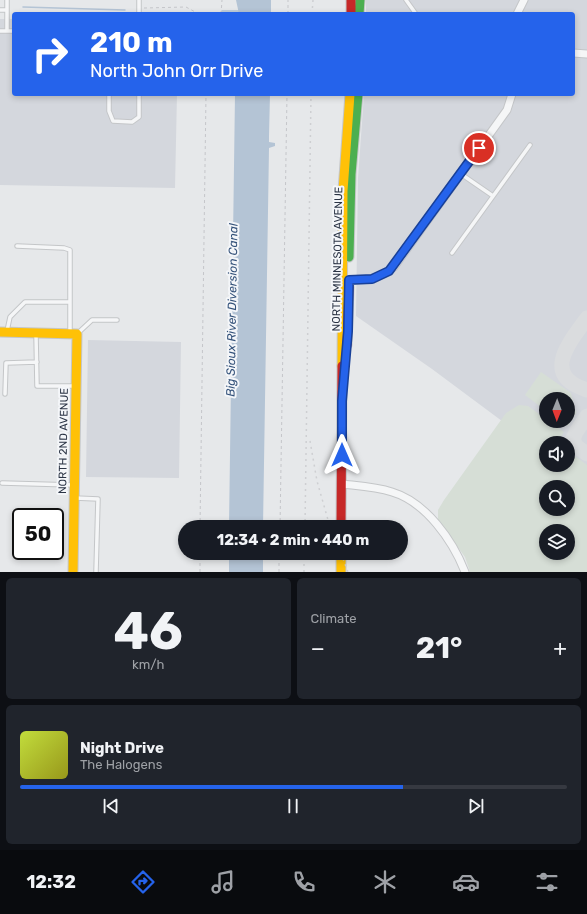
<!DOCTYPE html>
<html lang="en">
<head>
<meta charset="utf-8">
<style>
	body { margin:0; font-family:Rubik,sans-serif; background:#20242c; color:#f1f3f6; height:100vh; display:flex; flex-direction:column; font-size:15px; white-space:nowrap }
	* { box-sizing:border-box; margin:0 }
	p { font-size:13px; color:#9ea1a6 }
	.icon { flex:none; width:22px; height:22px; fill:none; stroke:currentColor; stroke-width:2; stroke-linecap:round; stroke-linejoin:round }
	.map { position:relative; height:572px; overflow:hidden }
	.sheet { display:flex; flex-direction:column; gap:6px; padding:6px; background:#0d0f14; flex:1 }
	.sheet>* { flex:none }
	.hud { position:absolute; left:12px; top:12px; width:563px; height:84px; border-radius:4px; box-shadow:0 2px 6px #0003; background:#2563eb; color:#fff; overflow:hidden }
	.needle { width:26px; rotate:181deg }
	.buttons { position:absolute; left:539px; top:392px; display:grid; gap:8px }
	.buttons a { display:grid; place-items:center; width:36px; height:36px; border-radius:50%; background:#171b24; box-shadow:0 2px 6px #0003; font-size:20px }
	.speed { position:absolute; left:12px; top:508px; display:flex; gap:8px; font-size:20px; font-weight:700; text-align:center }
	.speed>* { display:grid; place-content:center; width:52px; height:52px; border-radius:50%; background:#171b24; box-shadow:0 2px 6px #0003; line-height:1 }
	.speed .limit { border:2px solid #111; border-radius:6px; background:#fff; color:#111 }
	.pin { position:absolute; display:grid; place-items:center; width:34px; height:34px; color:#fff; margin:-17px; border:2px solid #fff; border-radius:50%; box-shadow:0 1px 4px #0007 }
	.me { position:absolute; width:44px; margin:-22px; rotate:0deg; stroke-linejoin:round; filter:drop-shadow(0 0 3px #0008) }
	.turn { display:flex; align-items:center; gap:14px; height:84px; padding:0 12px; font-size:18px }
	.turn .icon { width:52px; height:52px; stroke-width:2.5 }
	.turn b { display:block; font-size:28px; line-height:34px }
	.big { font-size:30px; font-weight:700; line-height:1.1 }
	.sheet .tile { flex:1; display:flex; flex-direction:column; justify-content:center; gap:6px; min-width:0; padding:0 14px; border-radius:6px; background:#20242c }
	.sheet .dial { align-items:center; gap:0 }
	.dial b { font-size:52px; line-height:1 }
	.song { display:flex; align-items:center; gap:12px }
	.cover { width:48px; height:48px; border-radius:6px; background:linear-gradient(135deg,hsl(70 70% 55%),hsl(60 70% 35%)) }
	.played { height:4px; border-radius:2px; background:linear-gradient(90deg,#2563eb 70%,#363941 70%) }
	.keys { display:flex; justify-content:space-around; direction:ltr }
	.heat { display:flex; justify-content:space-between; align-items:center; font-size:22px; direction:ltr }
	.sheet .tiles { flex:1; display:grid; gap:6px; grid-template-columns:1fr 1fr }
	.tile:last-child { grid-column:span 2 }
	.trip { position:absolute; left:178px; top:520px; width:230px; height:40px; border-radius:20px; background:#171b24; box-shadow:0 2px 6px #0003; font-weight:700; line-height:40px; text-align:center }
	.dock { display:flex; height:64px; justify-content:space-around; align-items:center; background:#090b0e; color:#9ea1a6 }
	.dock .icon { width:28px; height:28px }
	.dock .active { color:#2563eb }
	.dock b { font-size:18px; color:#f1f3f6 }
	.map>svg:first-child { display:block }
	.built { fill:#d4d7dd; fill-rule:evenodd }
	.green { fill:#d6ded6; fill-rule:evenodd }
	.water { fill:#b4c4d5 }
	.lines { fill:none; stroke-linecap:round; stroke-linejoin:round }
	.stream { stroke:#b4c4d5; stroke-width:1.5 }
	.taxiway { stroke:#dadcde; stroke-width:15 }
	.lane-casing { stroke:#c4c6c8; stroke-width:5.5 }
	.street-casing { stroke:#c4c6c8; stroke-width:9 }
	.fast-casing { stroke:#c4c6c8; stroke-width:11 }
	.slow-casing { stroke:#c4c6c8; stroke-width:11 }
	.jam-casing { stroke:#c4c6c8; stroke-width:11 }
	.path { stroke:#c5c6ca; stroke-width:1; stroke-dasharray:3 3; stroke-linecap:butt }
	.lane { stroke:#f5f6f7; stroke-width:3.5 }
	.street { stroke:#f5f6f7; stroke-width:7 }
	.fast { stroke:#4caf50; stroke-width:9 }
	.slow { stroke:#ffc107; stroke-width:9 }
	.jam { stroke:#c62828; stroke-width:9 }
	.rail { stroke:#cecfd2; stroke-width:1.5; stroke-dasharray:2 4; stroke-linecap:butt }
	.route-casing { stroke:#184099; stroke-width:10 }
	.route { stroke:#2563eb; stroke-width:7 }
	.labels { text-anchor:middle; stroke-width:4; stroke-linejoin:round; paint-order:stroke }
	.street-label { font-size:11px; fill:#2b3445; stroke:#f4f6f9 }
	.water-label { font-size:12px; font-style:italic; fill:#34527a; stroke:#f4f6f9 }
</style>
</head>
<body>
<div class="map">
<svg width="587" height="572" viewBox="0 0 587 572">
	<rect width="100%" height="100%" fill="#e6e8ea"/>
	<path class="built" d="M366 0H587V572H523L526 439 432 369 356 316 358 178 364 94H573V14H366ZM546 399H568V421H546ZM546 443H568V465H546ZM546 487H568V509H546ZM546 531H568V553H546Z
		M0 19H14V94H177L175 188 0 185Z
		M88 340 181 342 179 478 86 477Z"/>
	<path class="green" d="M541 372 571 393 576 413 568 426 560 421H568V399H546V411L525 395Z
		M519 405 528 406 546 419V421H549L564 432 557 443H546V465H568V451L587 465V572H470L465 557 438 520V510L444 500 506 413ZM546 487H568V509H546ZM546 531H568V553H546Z"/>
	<path class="water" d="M236 0H271V14H239Z
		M235 94H270L269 136V142L275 143V146L269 148 263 527H229Z
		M229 553H263V572H229Z"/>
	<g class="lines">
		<path class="stream" d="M23 7 125 10
			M222 11H240"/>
		<path class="taxiway" d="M587 318C570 342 540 375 587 390
			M587 416 576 432 573 439 576 446 587 454"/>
		<g class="lane-casing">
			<path id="lane" d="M139 0V14
				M406 0 416 14
				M0 10H7
				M0 31H14
				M7 31V0
				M109 94V111L113 121 132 122 139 117V94
				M461 174 493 196
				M17 246 64 248 70 250V333
				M452 253 530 145
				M7 331 10 317 25 302H70
				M78 333 92 320H117
				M36 335 37 386H75
				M5 394 6 363 37 362
				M2 483 73 485
				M75 498 98 499 96 572"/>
		</g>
		<g class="street-casing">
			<path id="street" d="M517 14 524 0
				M573 53 587 54
				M342 280C361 280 379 281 394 267L507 110 512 94
				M342 484C359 486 376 487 392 492 426 502 453 541 465 572"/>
		</g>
		<g class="fast-casing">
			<path id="fast" d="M359 14 360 0
				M349 257 351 174 358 94"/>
		</g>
		<g class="slow-casing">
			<path id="slow" d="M0 332 77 334 73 572
				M342 366 343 191 350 94
				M341 553V572"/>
		</g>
		<g class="jam-casing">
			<path id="jam" d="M351 0V14
				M347 345 349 287
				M341 527 342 366"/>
		</g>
		<path class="path" d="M144 8 186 7 199 14
			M221 14 222 0
			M288 14V0
			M200 527 206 94
			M280 527 287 94
			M200 572V553
			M279 572V553"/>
		<use href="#lane" class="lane"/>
		<use href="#street" class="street"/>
		<use href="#fast" class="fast"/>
		<use href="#slow" class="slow"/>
		<use href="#jam" class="jam"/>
		<path class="rail" d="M312 14 313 0
			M310 441 317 481 330 527
			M305 527 311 94
			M341 553 348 572
			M304 572V553"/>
	</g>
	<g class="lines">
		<g class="route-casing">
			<path id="route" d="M342 455V401L348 331 349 280 372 279 389 271 479 148"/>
		</g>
		<use href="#route" class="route"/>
	</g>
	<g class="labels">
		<g class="street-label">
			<text transform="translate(337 259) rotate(-89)" y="4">NORTH MINNESOTA AVENUE</text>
			<text transform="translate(63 441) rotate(-89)" y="4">NORTH 2ND AVENUE</text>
		</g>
		<g class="water-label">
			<text transform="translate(232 310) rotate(-89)" y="4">Big Sioux River Diversion Canal</text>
		</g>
	</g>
</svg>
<div class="buttons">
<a><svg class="needle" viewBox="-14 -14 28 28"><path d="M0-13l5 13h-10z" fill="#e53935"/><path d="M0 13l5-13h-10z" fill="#9ea1a6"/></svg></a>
<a><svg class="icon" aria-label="sound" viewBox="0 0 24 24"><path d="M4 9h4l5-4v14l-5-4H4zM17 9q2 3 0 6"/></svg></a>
<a><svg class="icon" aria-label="search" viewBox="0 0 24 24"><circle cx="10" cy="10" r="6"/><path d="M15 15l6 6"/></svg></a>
<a><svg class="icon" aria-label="layers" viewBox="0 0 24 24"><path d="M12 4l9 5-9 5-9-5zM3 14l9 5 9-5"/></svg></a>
</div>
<div class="speed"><div class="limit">50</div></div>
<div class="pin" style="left:479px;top:148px;background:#d93025"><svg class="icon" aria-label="arrive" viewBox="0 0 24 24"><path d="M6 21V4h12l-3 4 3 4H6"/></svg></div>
<svg class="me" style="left:342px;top:455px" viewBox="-20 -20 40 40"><path d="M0-17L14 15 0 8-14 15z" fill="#2563eb" stroke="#fff" stroke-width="4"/></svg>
<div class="trip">12:34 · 2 min · 440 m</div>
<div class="hud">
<div class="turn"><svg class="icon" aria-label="right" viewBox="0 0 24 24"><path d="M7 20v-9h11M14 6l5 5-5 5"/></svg><div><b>210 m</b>North John Orr Drive</div></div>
</div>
</div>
<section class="sheet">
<div class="tiles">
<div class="tile dial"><b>46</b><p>km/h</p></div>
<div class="tile"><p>Climate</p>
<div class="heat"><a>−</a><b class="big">21°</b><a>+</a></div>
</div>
<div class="tile">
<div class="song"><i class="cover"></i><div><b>Night Drive</b><p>The Halogens</p></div></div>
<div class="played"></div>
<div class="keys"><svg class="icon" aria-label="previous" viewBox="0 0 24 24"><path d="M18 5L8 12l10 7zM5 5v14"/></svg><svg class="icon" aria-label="pause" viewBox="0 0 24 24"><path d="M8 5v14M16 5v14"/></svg><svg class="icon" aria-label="next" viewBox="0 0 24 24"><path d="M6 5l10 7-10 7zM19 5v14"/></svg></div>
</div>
</div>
</section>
<nav class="dock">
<b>12:32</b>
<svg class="icon active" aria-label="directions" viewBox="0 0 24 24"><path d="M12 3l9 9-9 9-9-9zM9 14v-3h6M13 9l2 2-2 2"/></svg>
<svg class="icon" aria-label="music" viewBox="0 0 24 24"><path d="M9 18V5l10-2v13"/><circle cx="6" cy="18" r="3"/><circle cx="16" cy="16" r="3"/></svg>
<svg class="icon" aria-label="phone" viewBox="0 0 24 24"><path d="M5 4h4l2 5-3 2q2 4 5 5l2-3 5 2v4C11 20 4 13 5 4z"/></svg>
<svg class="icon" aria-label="climate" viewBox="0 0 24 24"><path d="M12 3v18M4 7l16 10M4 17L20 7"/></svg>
<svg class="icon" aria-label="car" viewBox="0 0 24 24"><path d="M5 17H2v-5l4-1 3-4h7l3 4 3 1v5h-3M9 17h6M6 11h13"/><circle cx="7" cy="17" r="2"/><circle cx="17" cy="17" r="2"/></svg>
<svg class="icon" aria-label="filters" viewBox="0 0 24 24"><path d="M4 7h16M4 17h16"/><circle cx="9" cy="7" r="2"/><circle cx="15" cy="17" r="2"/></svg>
</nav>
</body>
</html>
